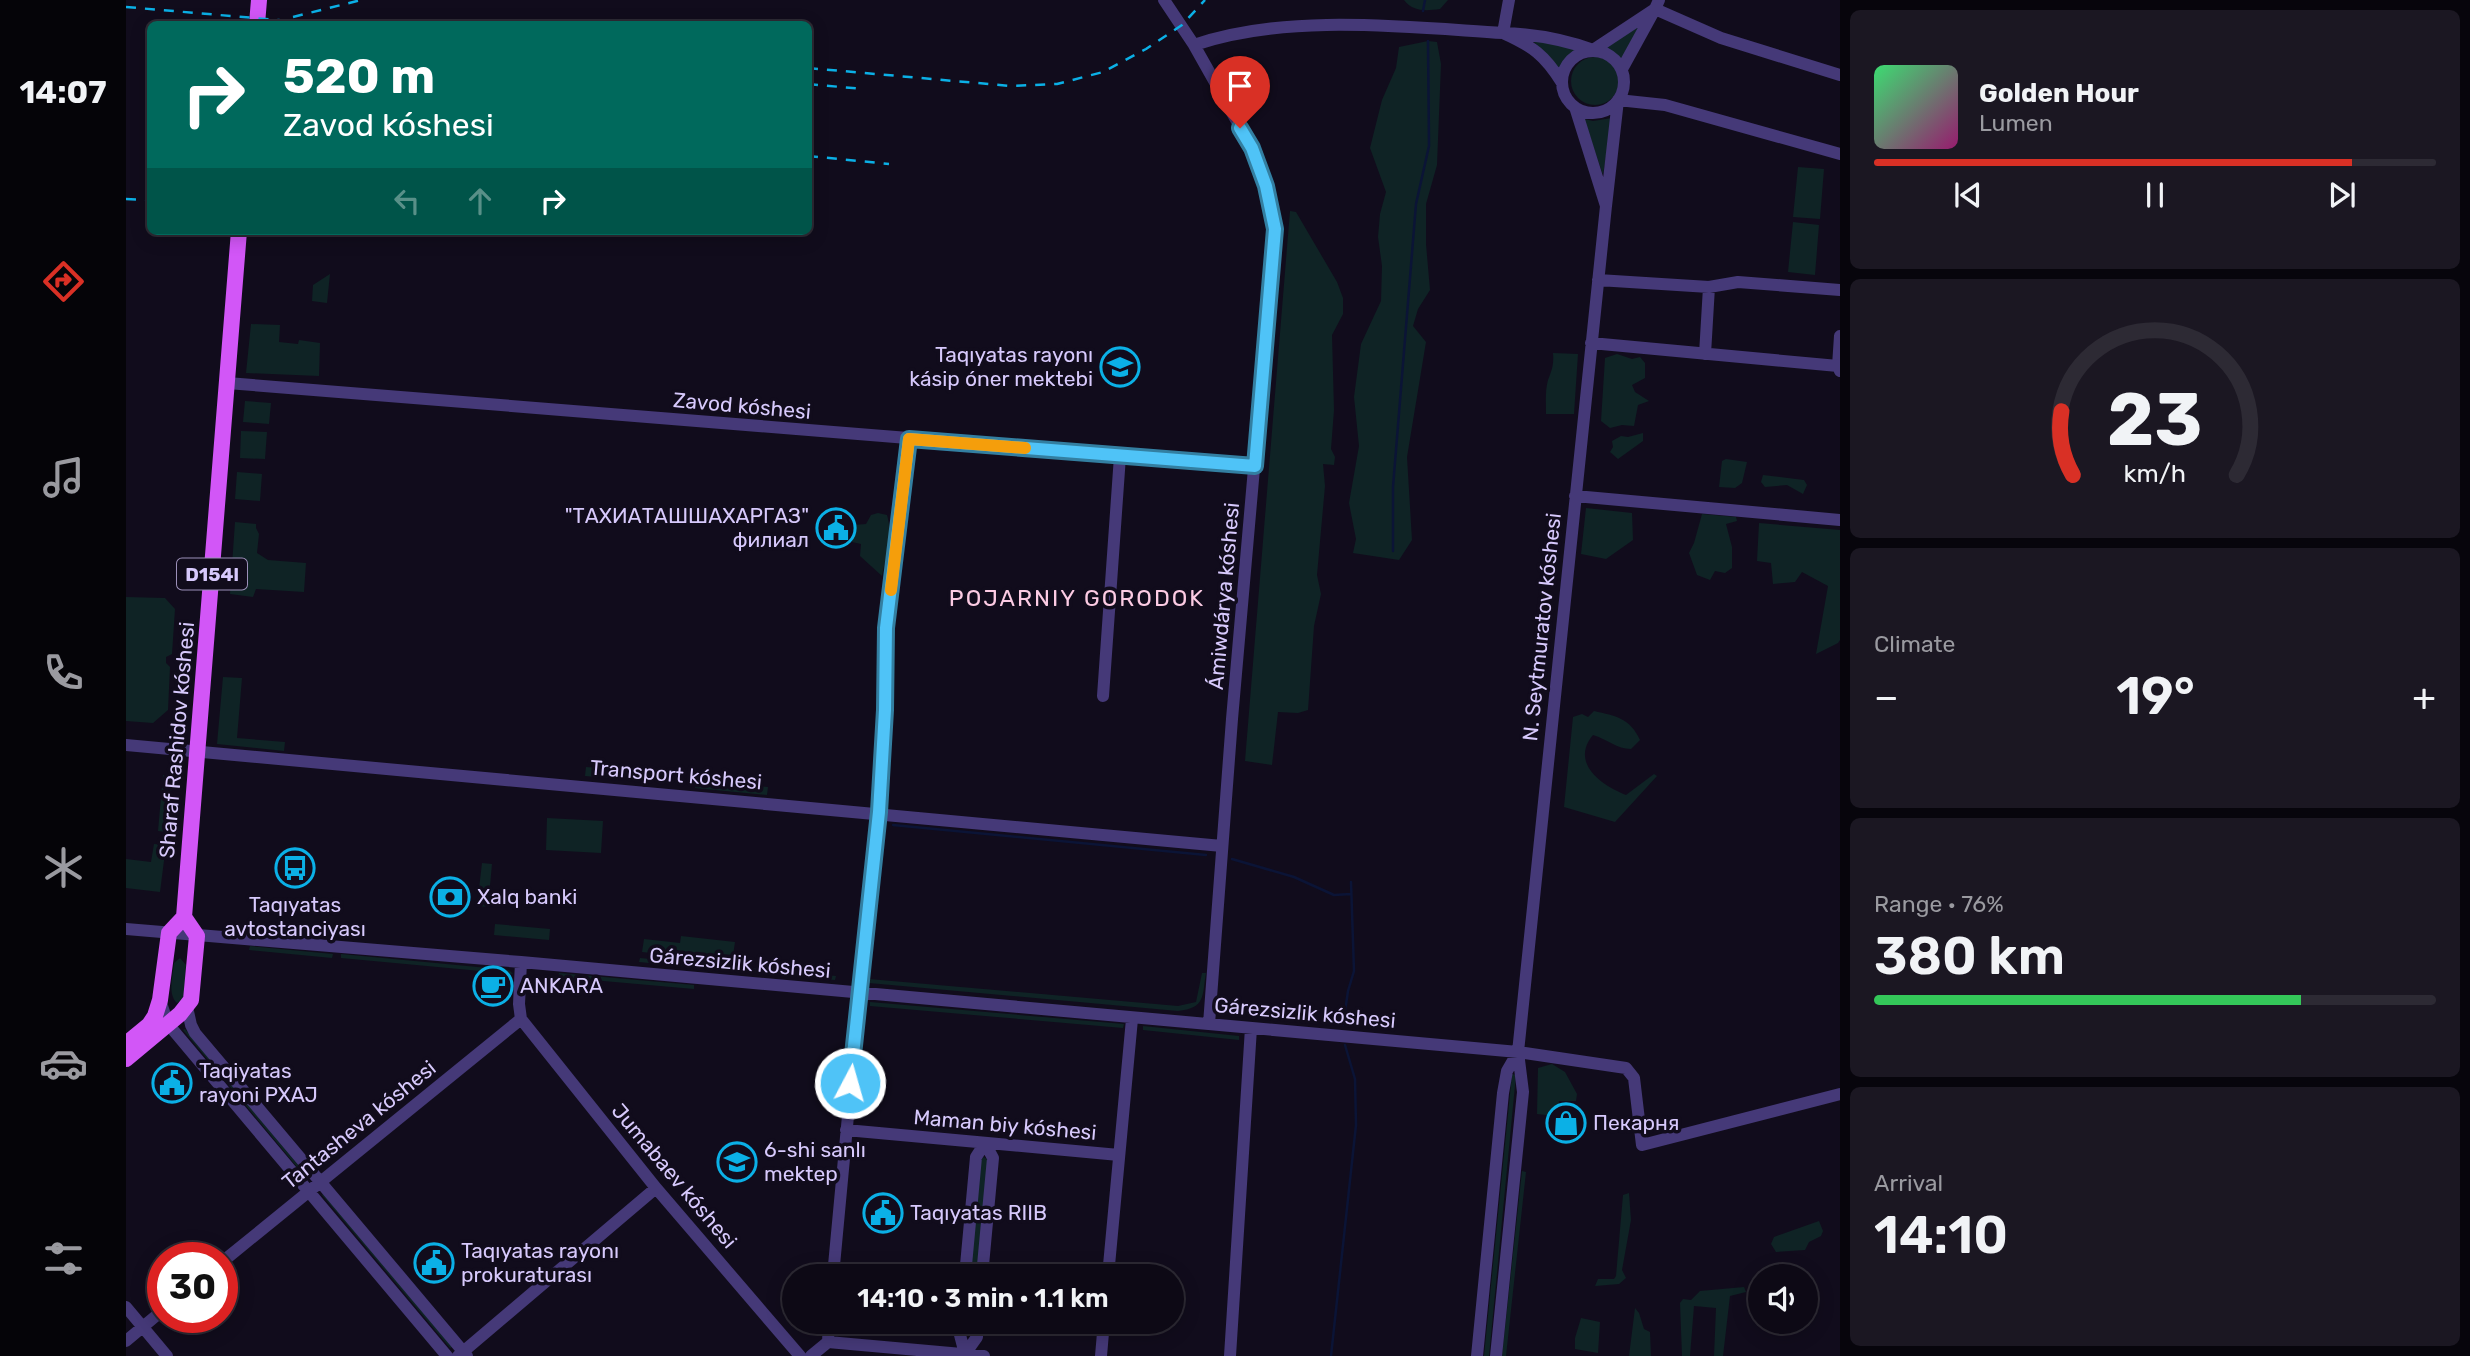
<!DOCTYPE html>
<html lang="en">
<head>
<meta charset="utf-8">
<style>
	body { margin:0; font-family:Rubik,sans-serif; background:#1b1722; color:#f1f3f6; height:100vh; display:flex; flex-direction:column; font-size:26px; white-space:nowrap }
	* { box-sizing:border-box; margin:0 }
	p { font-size:23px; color:#9a9aa0 }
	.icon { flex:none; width:38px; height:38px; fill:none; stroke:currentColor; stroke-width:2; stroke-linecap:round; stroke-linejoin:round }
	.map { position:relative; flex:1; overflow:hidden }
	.side { display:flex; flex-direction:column; gap:10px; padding:10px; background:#07050c; width:630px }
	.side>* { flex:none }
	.hud { position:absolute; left:21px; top:21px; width:665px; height:214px; border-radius:10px; box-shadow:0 4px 18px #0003,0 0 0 2px #2d2a34; background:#00695c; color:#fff; overflow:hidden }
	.tools { position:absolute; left:1622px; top:1264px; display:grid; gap:14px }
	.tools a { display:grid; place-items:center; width:70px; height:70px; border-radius:50%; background:#0d0915; box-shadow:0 4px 18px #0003,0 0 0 2px #2d2a34; font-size:35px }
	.speed { position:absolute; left:21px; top:1242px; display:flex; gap:14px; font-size:35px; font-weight:700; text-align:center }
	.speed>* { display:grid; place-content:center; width:91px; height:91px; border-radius:50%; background:#0d0915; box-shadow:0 4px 18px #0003,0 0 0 2px #2d2a34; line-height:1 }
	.speed .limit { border:10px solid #d22; background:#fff; color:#111 }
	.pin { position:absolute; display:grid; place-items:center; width:60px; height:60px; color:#fff; margin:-72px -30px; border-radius:50% 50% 50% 0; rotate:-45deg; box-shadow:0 0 7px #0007 }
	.pin .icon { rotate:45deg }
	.me { position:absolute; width:77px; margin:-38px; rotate:6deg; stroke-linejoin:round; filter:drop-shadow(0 0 5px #0008) }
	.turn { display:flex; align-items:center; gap:24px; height:147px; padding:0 21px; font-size:32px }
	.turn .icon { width:91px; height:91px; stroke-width:2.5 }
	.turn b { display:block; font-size:49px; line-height:60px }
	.lanes { display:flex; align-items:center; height:66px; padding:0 21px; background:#0003; justify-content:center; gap:35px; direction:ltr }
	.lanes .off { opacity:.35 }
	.big { font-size:52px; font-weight:600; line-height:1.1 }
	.side .tile { flex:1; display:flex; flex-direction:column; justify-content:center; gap:10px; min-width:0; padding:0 24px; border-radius:10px; background:#1b1722 }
	.side .dial { align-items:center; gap:0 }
	.dial svg { height:182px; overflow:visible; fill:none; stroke:#2d2a34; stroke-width:7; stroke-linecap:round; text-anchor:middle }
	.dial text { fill:#f1f3f6; stroke:none }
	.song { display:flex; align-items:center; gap:21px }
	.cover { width:84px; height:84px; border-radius:10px; background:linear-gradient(135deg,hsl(140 70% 55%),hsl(320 70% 35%)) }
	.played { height:7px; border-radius:4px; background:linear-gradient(90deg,#d93025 85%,#2d2a34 85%) }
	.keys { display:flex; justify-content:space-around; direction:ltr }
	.heat { display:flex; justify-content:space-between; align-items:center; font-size:38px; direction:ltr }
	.charge { height:10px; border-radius:5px; background:linear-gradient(90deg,#34c759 76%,#2d2a34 0) }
	.trip { position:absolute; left:656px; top:1264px; width:402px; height:70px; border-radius:35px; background:#0d0915; box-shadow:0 4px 18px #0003,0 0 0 2px #2d2a34; font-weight:600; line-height:70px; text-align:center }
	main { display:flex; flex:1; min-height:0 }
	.dock { display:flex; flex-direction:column; width:126px; justify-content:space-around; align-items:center; background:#050408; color:#9a9aa0 }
	.dock .icon { width:49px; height:49px }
	.dock .active { color:#d93025 }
	.dock b { font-size:32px; color:#f1f3f6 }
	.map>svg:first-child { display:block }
	.green { fill:#0f2325 }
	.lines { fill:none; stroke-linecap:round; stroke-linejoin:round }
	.stream { stroke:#0b1436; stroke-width:2.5 }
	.minor { stroke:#453978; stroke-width:12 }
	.major { stroke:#d256f7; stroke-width:16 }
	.rail { stroke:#0bb0e6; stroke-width:2.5; stroke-dasharray:10 9; stroke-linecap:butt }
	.route-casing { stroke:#337fa1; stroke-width:18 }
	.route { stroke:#4fc3f7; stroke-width:12 }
	.slow { stroke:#f59e0b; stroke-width:12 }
	.labels { text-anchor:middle; stroke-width:7; stroke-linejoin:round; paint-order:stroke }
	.shield { fill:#110c1c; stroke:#9c90b9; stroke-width:2 }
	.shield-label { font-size:19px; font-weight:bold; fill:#d7c9fc }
	.poi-label { font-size:21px; fill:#d7c9fc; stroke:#110c1c; text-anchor:start }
	.street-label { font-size:21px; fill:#d7c9fc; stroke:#110c1c }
	.neighbourhood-label { font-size:23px; letter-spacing:2px; fill:#fccbe3; stroke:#110c1c }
</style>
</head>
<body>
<main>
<nav class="dock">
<b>14:07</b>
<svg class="icon active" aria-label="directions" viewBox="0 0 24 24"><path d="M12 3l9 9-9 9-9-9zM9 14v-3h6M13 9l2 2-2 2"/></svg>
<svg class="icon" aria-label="music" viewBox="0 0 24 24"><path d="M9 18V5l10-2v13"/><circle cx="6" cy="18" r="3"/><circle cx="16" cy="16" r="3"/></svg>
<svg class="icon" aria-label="phone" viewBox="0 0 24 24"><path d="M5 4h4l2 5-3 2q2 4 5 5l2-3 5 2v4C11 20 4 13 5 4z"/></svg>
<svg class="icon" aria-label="climate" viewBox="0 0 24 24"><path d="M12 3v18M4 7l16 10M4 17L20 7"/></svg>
<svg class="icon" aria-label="car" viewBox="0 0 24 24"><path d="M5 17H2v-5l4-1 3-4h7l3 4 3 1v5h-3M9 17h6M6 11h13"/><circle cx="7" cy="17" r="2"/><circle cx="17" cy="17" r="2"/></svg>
<svg class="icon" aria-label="filters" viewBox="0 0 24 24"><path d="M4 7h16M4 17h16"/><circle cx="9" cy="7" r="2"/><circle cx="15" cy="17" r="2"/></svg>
</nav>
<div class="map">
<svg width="1714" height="1356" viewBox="0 0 1714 1356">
	<rect width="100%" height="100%" fill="#110c1c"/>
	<path class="green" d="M1278 0H1322L1314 9C1300 11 1287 12 1278 0Z
		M1518 22 1496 63 1484 51 1477 48Z
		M1404 39 1452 49 1442 56 1433 70 1420 53Z
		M1302 41 1311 42 1315 64 1311 165 1300 204V244L1304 290 1292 309 1287 326 1300 342 1281 457 1286 540 1273 560 1227 553 1230 539 1223 503 1233 446 1228 397 1235 344 1255 301 1256 266 1252 237 1254 214 1260 192 1244 148 1256 100 1270 68 1273 47Z
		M1445 81a24 24 0 1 1 48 0a24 24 0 1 1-48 0Z
		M1486 118 1477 175 1458 119 1467 121Z
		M1672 167 1698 169 1694 219 1667 217Z
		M1164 211 1170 212 1211 282 1217 298V314L1206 335 1208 410 1205 449 1209 457 1208 465 1197 464 1199 486 1191 575 1195 594 1188 626 1182 710 1172 713 1152 712 1146 765 1119 761Z
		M1667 222 1693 225 1689 275 1662 272Z
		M204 274 201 303 186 301 187 285Z
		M125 324 154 325 153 342 172 344 173 340 194 343 193 376 120 373Z
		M1427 353 1452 354 1448 414H1420C1420 403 1419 391 1422 380 1426 370 1428 364 1427 353Z
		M1491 354 1506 359 1514 357 1519 363V378L1506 385 1509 392 1523 401 1512 405 1508 426 1496 425 1484 428 1475 421 1479 358Z
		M119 401 145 403 143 424 117 422Z
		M115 431 141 432 139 459 114 458Z
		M1517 433V441L1492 459 1484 452 1487 447 1486 441 1495 436 1502 437Z
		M1600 459 1621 462 1616 483 1609 488 1593 487 1596 461Z
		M111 472 136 474 134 501 109 499Z
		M1637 475 1678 480 1681 485 1677 494 1661 485 1639 487 1635 482Z
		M1460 508 1506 513 1507 540 1480 559 1455 554Z
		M752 513 761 515C767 535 760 555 756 576L734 556 735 544 726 542 728 525 740 524 745 515Z
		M1576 514 1610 517 1611 521 1600 524 1606 547V568L1599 573 1589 571 1584 580 1571 575 1563 553 1568 543Z
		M109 522 130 524V528L133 534 131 553 142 560 180 563 178 592 130 589 127 597 104 594Z
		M1633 523 1714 530V640L1712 643 1690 654 1702 586 1676 572 1669 582 1647 584 1645 563 1631 561Z
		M0 597 39 598 49 609 46 654 40 657V663L44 667 42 710 27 723 0 721Z
		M97 677 116 678 111 738 159 742 158 751 91 744Z
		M1468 711C1490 716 1504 718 1514 740L1505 749C1491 749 1481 739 1467 735 1444 763 1475 785 1500 795L1528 774 1531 776 1489 822 1438 807 1447 717 1456 714 1462 717Z
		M460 767 520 772 519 781 459 776Z
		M37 775 47 776 41 832 32 831Z
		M570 780 642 787 641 795 569 788Z
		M421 818 477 821 475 853 420 850Z
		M28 844 40 845 34 892 0 888V859L25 862Z
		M356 863 366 864 362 907 351 906Z
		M369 924 424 929 423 940 368 935Z
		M555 936 609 942 606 962 516 952 518 939 554 943Z
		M124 946 207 954 206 958 123 950Z
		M215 954 383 970 387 974 215 958Z
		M54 958 60 965 58 998 51 1003C41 994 47 975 48 963Z
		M514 958 607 967 606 971 513 962Z
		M617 967 710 976 709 980 616 971Z
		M433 973 568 985V989L432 977Z
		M1076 973H1080C1076 996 1080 1008 1052 1011L743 983V979L1052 1006 1070 1002Z
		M744 1002 998 1024 997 1028 744 1006Z
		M1017 1026 1113 1036V1040L1017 1030Z
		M59 1029 183 1178 181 1179 57 1030Z
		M1426 1064 1439 1072 1451 1094 1450 1101H1433L1431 1121 1420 1115 1411 1114 1412 1068Z
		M1386 1074 1390 1075 1363 1356H1358Z
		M858 1157 862 1160 852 1276H844L854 1160Z
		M1396 1171 1400 1172 1380 1356H1376Z
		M1503 1193 1505 1220 1496 1270 1500 1278 1493 1284 1469 1286 1472 1279H1488L1490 1276 1497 1195Z
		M197 1194 326 1347 324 1348 196 1195Z
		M1693 1221 1697 1231 1695 1236 1683 1242 1679 1250 1650 1252 1645 1244 1648 1237Z
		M1618 1287 1620 1292 1604 1296 1597 1356H1588L1590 1308 1568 1306 1564 1356H1556L1554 1303 1557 1299 1565 1300 1574 1291Z
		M1509 1308 1513 1313 1518 1329 1524 1332 1525 1356H1503Z
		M1455 1318 1474 1322 1472 1353 1449 1349V1338Z"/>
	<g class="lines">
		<path class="stream" d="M1297 11 1299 0
			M1267 551V487L1290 204 1303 146 1302 41
			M767 825 1080 855
			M1106 859 1168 877 1208 895 1225 894
			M1217 1025 1222 991 1228 971 1225 882
			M1205 1356 1230 1125 1229 1079 1219 1045"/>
		<path class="minor" d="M1038 0 1068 45 1126 148 1140 186 1149 229 1106 719 1083 1024
			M1533 0 1529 9 1595 38 1714 75
			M1068 45C1161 13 1280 27 1377 33L1383 0
			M1436 82a31 31 0 1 1 62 0a31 31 0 1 1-62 0Z
			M1436 83C1419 55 1406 46 1377 33 1409 34 1437 39 1467 50L1529 9 1496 69
			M1449 107 1480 206 1492 100 1539 105 1714 154
			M1472 280 1583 287 1612 282 1714 290
			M1714 336 1712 366 1714 371
			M1465 343 1712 366
			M1579 354 1583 287
			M101 383 1129 466
			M1449 496 1714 520
			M977 696 994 456
			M0 745 1096 846
			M0 929 395 962 1392 1052 1500 1068 1508 1078 1516 1145 1714 1094
			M34 1000 42 1024 321 1356
			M61 1007 65 1025 69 1033 341 1356
			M395 1019 530 1188 674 1356
			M395 1019 393 1004 395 962
			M720 1130 993 1155
			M96 1262 395 1019
			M707 1276 732 1009 753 812 759 710 760 628 783 439
			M839 1276 850 1157 859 1143 867 1158 856 1276
			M982 1276 1006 1019
			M0 1307 41 1356
			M835 1321 834 1335 839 1354
			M0 1341 37 1310
			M702 1342 858 1356
			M702 1342 703 1321
			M839 1354 851 1337 852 1321
			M332 1356 530 1188
			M685 1356 702 1342
			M975 1356 978 1321
			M1104 1356 1125 1028
			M1351 1356 1377 1093 1381 1071 1392 1052
			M1370 1356 1397 1092 1392 1052 1480 206"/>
		<path class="major" d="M131 24 133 0
			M58 917 113 231
			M0 1044 23 1025 29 1016 34 1000 43 933 58 917
			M0 1059 54 1014 65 1000 71 936 58 917"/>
		<path class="rail" d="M0 7 198 24
			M167 17 235 0
			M682 68 885 86 931 84 977 72 1020 49 1056 25 1079 0
			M682 84 737 89
			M682 156 763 164
			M0 199 24 200
			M430 231 536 235 571 231"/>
	</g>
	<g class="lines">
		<g class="route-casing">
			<path id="route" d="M724 1083 753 812 759 710 760 628 783 439 1129 466 1149 229 1140 186 1126 148 1114 128"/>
		</g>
		<use href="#route" class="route"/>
		<path class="slow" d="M765 590 783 439 899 448"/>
	</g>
	<defs>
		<g id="school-ring" transform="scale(2.0125)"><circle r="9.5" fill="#110c1c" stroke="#0bb0e6" stroke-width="1.5"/><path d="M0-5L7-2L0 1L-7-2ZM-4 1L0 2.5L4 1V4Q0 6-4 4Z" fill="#0bb0e6"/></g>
		<g id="civic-ring" transform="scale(2.0125)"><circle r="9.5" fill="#110c1c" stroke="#0bb0e6" stroke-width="1.5"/><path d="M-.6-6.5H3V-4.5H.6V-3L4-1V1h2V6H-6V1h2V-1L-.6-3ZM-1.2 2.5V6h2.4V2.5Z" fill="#0bb0e6"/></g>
		<g id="bus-ring" transform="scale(2.0125)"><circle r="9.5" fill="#110c1c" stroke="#0bb0e6" stroke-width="1.5"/><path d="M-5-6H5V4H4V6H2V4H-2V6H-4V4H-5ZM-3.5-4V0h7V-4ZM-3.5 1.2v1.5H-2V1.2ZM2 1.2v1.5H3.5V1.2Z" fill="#0bb0e6"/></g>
		<g id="bank-ring" transform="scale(2.0125)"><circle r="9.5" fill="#110c1c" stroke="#0bb0e6" stroke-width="1.5"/><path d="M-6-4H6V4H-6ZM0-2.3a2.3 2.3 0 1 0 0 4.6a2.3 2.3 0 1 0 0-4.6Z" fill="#0bb0e6"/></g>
		<g id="cafe-ring" transform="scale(2.0125)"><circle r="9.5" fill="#110c1c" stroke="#0bb0e6" stroke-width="1.5"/><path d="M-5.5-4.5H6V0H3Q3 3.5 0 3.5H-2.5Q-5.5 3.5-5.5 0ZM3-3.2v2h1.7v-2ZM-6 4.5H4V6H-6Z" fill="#0bb0e6"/></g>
		<g id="shop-ring" transform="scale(2.0125)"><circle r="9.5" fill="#110c1c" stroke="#0bb0e6" stroke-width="1.5"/><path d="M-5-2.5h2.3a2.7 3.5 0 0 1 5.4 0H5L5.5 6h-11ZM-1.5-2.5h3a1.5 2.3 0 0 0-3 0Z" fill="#0bb0e6"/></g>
	</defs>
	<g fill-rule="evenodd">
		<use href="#school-ring" x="994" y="367"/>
		<use href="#civic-ring" x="710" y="528"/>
		<use href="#bus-ring" x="169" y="868"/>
		<use href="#bank-ring" x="324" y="897"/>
		<use href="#cafe-ring" x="367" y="986"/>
		<use href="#civic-ring" x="46" y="1083"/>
		<use href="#shop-ring" x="1440" y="1123"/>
		<use href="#school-ring" x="611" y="1162"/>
		<use href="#civic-ring" x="757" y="1213"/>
		<use href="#civic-ring" x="308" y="1263"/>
	</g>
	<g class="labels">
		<rect class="shield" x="51" y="558.5" width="70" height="31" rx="5"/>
		<g class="shield-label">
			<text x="86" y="581">D154l</text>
		</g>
		<g class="poi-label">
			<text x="967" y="362" text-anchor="end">Taqıyatas rayonı<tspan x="967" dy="24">kásip óner mektebi</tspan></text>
			<text x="683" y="523" text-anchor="end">"ТАХИАТАШШАХАРГАЗ"<tspan x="683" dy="24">филиал</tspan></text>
			<text x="351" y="904">Xalq banki</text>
			<text x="169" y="912" text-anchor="middle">Taqıyatas<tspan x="169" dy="24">avtostanciyası</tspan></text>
			<text x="394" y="993">ANKARA</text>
			<text x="73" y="1078">Taqiyatas<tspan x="73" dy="24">rayoni PXAJ</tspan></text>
			<text x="1467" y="1130">Пекарня</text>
			<text x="638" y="1157">6-shi sanlı<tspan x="638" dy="24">mektep</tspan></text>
			<text x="784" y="1220">Taqıyatas RIIB</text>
			<text x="335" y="1258">Taqıyatas rayonı<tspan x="335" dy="24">prokuraturası</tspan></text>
		</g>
		<g class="street-label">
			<text transform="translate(616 406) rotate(5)" y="7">Zavod kóshesi</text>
			<text transform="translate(1098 596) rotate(-85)" y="7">Ámiwdárya kóshesi</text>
			<text transform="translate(1416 627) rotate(-84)" y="7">N. Seytmuratov kóshesi</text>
			<text transform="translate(51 740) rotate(-85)" y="7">Sharaf Rashidov kóshesi</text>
			<text transform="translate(550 775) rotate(5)" y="7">Transport kóshesi</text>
			<text transform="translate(614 963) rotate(5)" y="7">Gárezsizlik kóshesi</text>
			<text transform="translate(1179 1013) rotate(5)" y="7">Gárezsizlik kóshesi</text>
			<text transform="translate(233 1125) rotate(-39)" y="7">Tantasheva kóshesi</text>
			<text transform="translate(879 1125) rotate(5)" y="7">Maman biy kóshesi</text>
			<text transform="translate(548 1176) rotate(50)" y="7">Jumabaev kóshesi</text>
		</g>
		<g class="neighbourhood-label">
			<text x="951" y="606">POJARNIY GORODOK</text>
		</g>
	</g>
</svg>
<div class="tools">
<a><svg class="icon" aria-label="sound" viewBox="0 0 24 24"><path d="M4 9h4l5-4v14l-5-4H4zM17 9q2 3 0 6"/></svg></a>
</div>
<div class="speed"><div class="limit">30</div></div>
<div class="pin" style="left:1114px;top:128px;background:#d93025"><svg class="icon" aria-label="arrive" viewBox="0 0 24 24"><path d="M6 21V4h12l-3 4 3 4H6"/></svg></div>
<svg class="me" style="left:724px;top:1083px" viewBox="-20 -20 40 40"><circle r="17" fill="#4fc3f7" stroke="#fff" stroke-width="3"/><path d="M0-11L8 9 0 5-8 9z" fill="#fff"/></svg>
<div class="trip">14:10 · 3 min · 1.1 km</div>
<div class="hud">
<div class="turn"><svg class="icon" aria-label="right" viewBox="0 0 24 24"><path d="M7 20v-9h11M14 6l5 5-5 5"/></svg><div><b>520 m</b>Zavod kóshesi</div></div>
<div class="lanes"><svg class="icon off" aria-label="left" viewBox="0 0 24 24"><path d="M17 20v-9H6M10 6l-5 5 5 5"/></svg><svg class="icon off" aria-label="ahead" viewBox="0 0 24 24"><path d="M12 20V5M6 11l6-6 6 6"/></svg><svg class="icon" aria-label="right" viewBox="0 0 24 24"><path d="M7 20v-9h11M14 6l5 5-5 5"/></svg></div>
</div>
</div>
<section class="side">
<div class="tile">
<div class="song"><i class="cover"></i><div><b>Golden Hour</b><p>Lumen</p></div></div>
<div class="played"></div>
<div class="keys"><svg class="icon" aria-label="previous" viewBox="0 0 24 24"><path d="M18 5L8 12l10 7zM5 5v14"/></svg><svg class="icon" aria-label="pause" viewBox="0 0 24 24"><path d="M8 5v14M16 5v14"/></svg><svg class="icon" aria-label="next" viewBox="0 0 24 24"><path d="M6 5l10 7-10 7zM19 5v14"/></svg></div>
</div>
<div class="tile dial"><svg viewBox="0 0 100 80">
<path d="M14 69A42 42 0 1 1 86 69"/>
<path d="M14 69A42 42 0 0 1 9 41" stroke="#d93025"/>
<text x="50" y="56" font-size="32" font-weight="700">23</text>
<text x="50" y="72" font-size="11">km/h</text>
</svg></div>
<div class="tile"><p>Climate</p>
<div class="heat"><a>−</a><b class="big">19°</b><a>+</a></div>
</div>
<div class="tile"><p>Range · 76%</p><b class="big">380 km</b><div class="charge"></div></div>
<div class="tile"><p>Arrival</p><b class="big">14:10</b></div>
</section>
</main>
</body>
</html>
